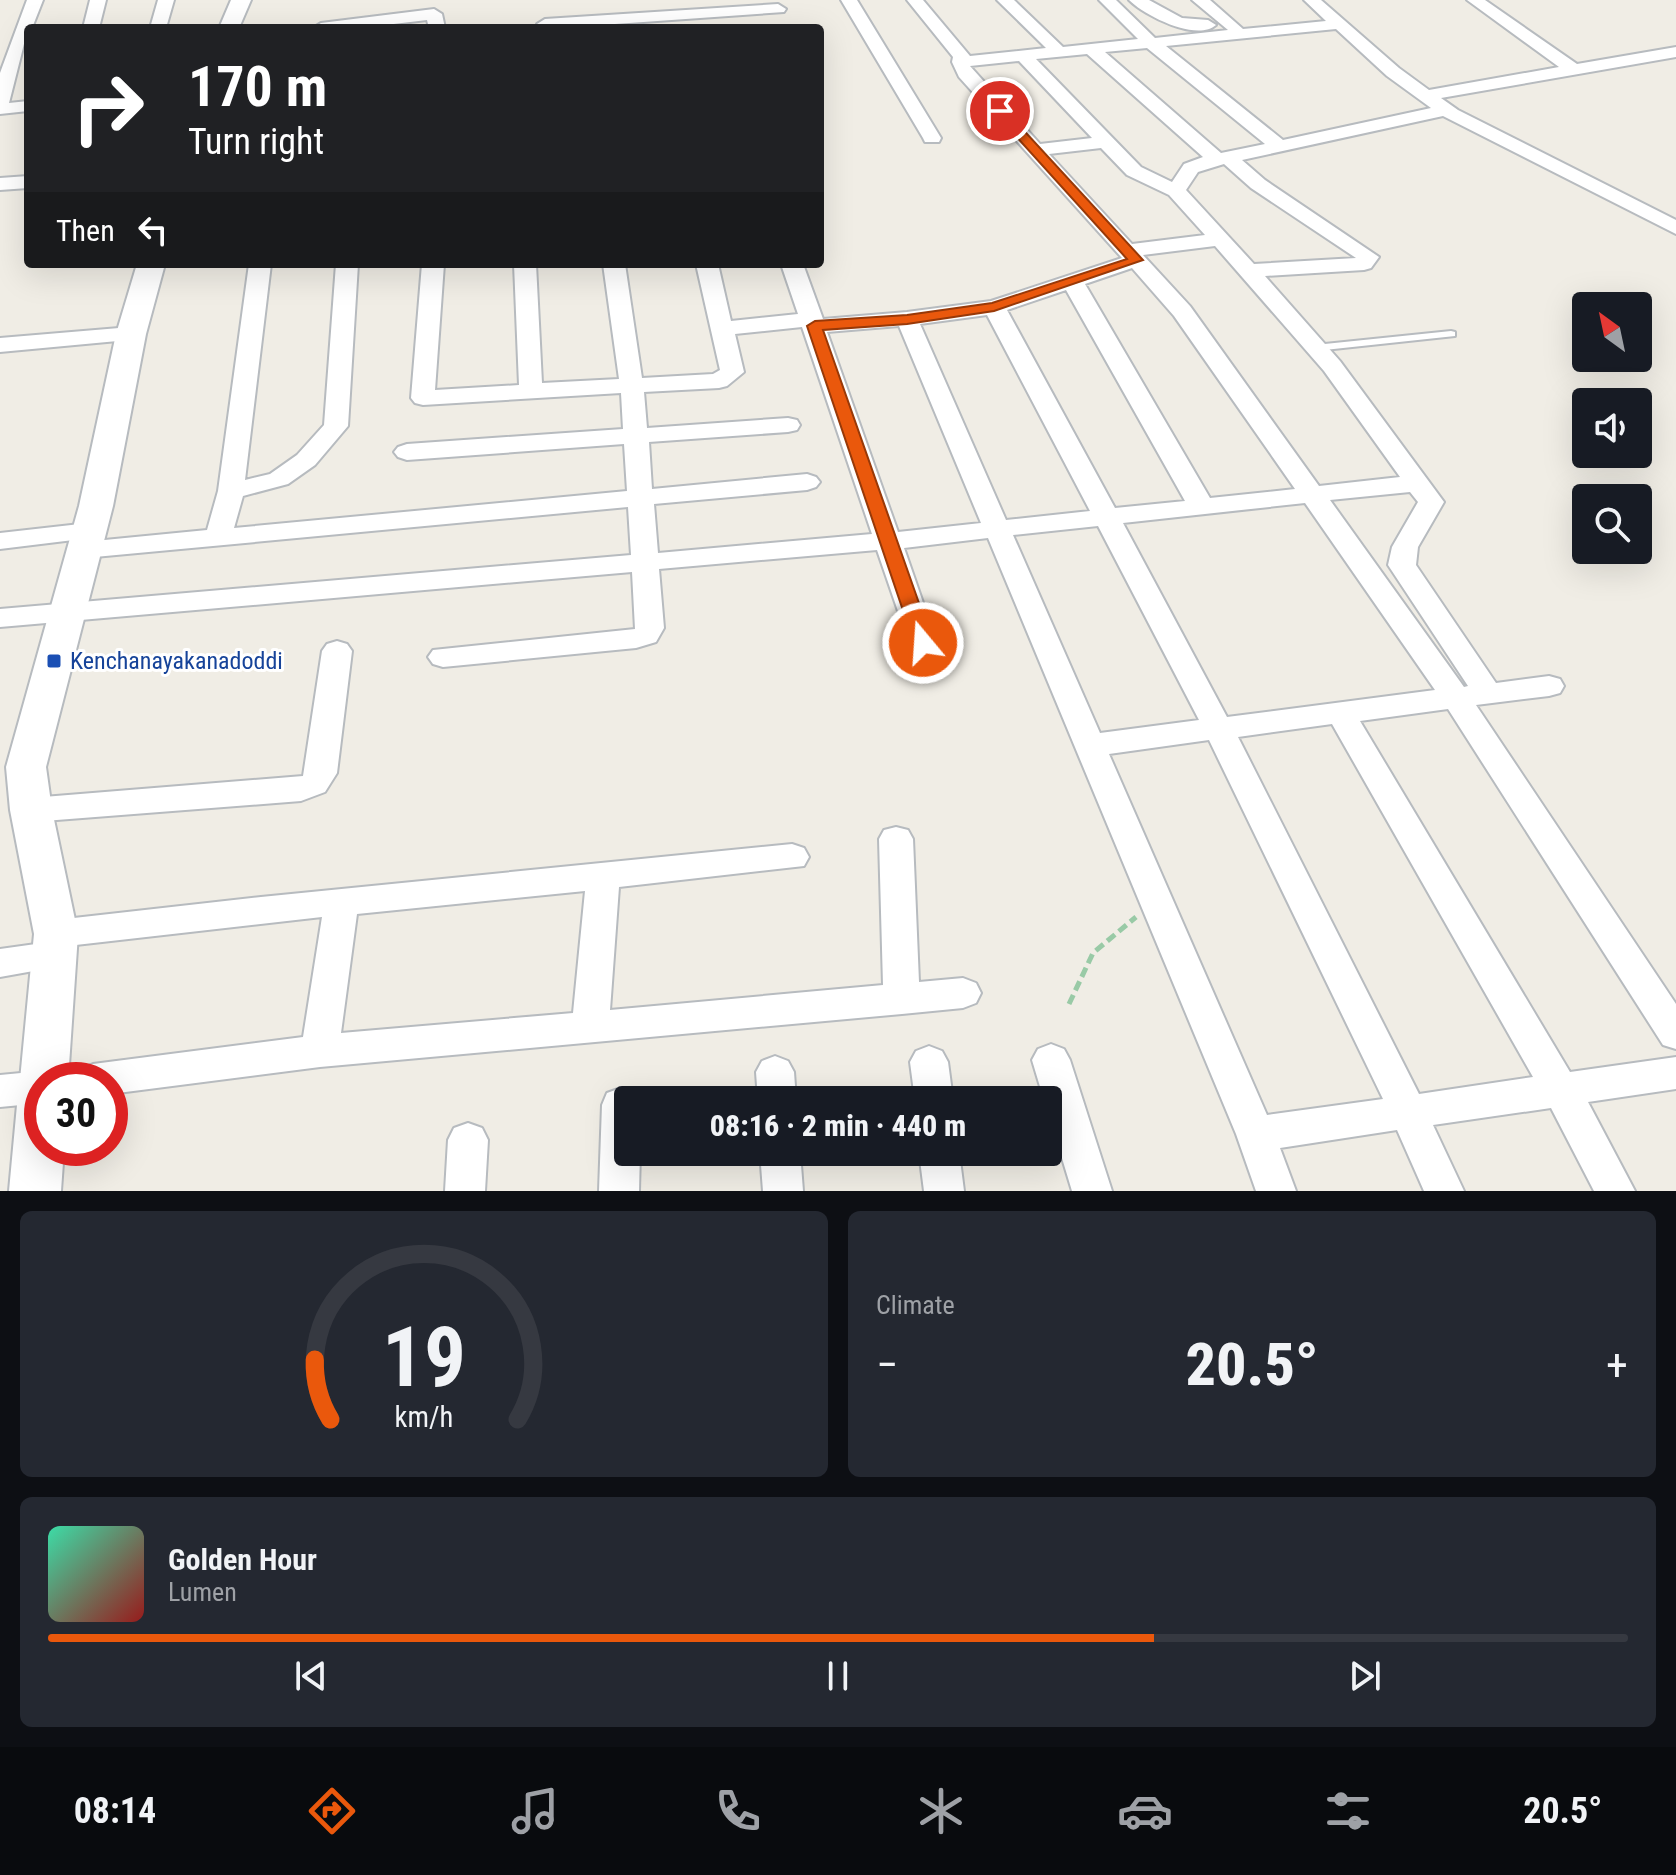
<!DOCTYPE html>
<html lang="en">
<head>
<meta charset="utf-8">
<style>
	body { margin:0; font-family:"Roboto Condensed",sans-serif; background:#242831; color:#f1f3f6; height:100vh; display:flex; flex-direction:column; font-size:30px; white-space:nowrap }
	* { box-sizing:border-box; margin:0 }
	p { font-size:26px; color:#9ea1a6 }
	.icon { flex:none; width:44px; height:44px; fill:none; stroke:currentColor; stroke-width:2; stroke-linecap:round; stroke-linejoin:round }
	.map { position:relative; height:1191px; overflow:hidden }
	.details { display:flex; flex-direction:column; gap:20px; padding:20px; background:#0d0f14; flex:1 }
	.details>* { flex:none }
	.guide { position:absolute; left:24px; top:24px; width:800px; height:244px; border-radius:8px; box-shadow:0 8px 32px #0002; background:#202124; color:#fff; overflow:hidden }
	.needle { width:52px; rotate:327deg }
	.tools { position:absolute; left:1572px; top:292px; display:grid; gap:16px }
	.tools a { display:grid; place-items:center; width:80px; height:80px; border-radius:8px; background:#171b24; box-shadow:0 8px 32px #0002; font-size:40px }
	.speed { position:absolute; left:24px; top:1062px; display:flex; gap:16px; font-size:40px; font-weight:700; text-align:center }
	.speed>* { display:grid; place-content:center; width:104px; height:104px; border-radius:50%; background:#171b24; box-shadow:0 8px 32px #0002; line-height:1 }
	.speed .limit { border:12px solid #d22; background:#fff; color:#111 }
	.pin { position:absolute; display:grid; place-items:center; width:68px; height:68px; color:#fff; margin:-34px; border:4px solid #fff; border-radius:50%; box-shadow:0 2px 8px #0007 }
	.me { position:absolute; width:88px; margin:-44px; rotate:342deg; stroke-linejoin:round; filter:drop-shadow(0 0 6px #0008) }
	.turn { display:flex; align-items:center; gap:28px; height:168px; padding:0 32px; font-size:36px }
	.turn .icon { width:104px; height:104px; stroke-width:2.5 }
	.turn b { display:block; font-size:56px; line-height:68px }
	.then { display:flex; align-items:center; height:76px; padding:0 32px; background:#0003; gap:16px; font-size:30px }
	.big { font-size:60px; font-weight:800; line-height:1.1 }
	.details .widget { flex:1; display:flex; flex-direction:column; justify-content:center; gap:12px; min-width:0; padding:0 28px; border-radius:12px; background:#242831 }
	.details .dial { align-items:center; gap:0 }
	.dial svg { height:208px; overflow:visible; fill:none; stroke:#363941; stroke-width:7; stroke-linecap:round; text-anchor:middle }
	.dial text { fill:#f1f3f6; stroke:none }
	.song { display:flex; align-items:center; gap:24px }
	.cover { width:96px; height:96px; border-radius:12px; background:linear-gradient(135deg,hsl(160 70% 55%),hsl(0 70% 35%)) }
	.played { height:8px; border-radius:4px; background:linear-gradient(90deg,#ea580c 70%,#363941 70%) }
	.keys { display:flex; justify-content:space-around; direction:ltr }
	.heat { display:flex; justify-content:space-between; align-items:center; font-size:44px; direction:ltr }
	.details .tiles { flex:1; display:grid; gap:20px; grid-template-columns:1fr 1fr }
	.widget:last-child { grid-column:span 2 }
	.trip { position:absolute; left:614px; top:1086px; width:448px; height:80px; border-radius:8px; background:#171b24; box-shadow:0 8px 32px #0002; font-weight:800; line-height:80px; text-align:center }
	.tabs { display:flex; height:128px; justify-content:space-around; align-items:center; background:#090b0e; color:#9ea1a6 }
	.tabs .icon { width:56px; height:56px }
	.tabs .active { color:#ea580c }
	.tabs b { font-size:36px; color:#f1f3f6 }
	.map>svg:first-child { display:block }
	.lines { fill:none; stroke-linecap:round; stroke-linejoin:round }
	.service-casing { stroke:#b7bbbf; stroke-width:4 }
	.minor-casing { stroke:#b7bbbf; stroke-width:4 }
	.tertiary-casing { stroke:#b7bbbf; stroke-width:4 }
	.path { stroke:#99caa6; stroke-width:5; stroke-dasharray:10 5; stroke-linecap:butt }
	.service { fill:#fff; fill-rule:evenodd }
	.minor { fill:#fff; fill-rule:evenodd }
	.tertiary { fill:#fff; fill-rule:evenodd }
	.route { fill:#ea580c; stroke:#983908; stroke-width:2 }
	.transit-dot { fill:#1a4fb4; stroke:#fff; stroke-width:3 }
	.labels { text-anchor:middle; stroke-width:6; stroke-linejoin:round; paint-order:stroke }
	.transit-label { font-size:24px; fill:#164399; stroke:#fff; text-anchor:start }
</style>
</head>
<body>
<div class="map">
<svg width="1676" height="1191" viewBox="0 0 1676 1191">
	<rect width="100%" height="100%" fill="#f0ede5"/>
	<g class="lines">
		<g class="service-casing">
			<path id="service" d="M1451 331 1455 332V336L1315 351 1309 348 1315 345Z"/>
		</g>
		<g class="minor-casing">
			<path id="minor" d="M27 0H43L32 28H28L9 103 28 101V111L0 114V73Z
				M90 0H106L99 28H83Z
				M158 0H174L166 28H150Z
				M841 0H857L941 138 939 142H925L923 138Z
				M907 0H923L970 56 1046 48 997 0H1014L1063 47 1138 39 1099 0H1116L1155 38 1228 30 1192 0H1210L1243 29 1326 21 1304 0H1321L1399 68 1429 90 1559 67 1467 0H1485L1577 64 1676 47V57L1441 98 1458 110 1676 220V234L1443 116 1242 160 1265 180 1379 257 1371 268 1364 270 1265 276 1340 361 1444 502 1418 547 1416 565 1496 683 1549 676 1560 679 1564 686 1560 693 1549 696 1476 705 1676 1004V1049L1663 1045 1448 709 1360 721 1570 1072 1676 1057V1089L1588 1102 1635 1191H1594L1551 1108 1433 1125 1464 1191H1424L1397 1130 1280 1148 1296 1191H1256L1236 1134 988 538 904 548 937 643 933 650 923 652 913 650 909 643 877 550 659 569 664 628 656 642 636 648 443 667 433 664 428 657 433 650 635 629 632 572 0 627V609L631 555 628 507 84 558 74 556 70 550 74 544 84 542 207 530 218 491 249 264H271L245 480 270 474 297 455 324 425 336 264H358L348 426 315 465 288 484 243 496 234 528 627 491 624 444 407 460 398 457 394 452 398 447 407 444 623 429 621 393 423 405 415 403 411 398 422 264H444L435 390 519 385 514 264H536L542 383 619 379 603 264H625L642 378 713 374 720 370 696 264H718L731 321 798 314 781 264H803L823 319 907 312 991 301 1122 258 959 77 952 62 953 57ZM1336 29 1387 76 1431 108 1283 140 1166 46ZM1147 48 1265 144 1221 153 1105 52ZM1087 54 1203 157 1184 164 1172 182 1141 167 1036 59ZM1019 61 1092 138 1040 144 970 66ZM1101 148 1127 175 1169 195 1205 235 1132 244 1049 154ZM1224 164 1251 188 1356 258 1254 264 1186 190 1198 172ZM1215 246 1324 371 1400 477 1319 486 1190 306 1143 255ZM1132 268 1174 316 1295 489 1210 498 1085 284ZM1066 290 1185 501 1115 508 1007 310ZM987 315 1090 511 1006 520 920 324ZM899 326 981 523 898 532 827 332ZM802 327 872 534 658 553 654 504 807 490 816 487 820 482 816 477 807 474 652 489 649 442 788 432 797 430 800 425 797 420 788 418 647 428 644 392 719 388 727 386 744 372 735 334ZM1410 492 1418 502 1392 547 1388 565 1468 686 1464 687 1330 500ZM1305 503 1435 690 1227 717 1123 523ZM1098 526 1199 720 1100 733 1013 535ZM1332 724 1533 1077 1419 1094 1238 737ZM1209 740 1383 1099 1267 1115 1109 754Z
				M1129 0H1149L1182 18 1208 20 1216 25C1197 42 1145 16 1129 0Z
				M778 4 786 9 784 12 558 28H542L537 24 545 19Z
				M434 9 442 14 445 28H429L427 20 360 28H313L321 23Z
				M28 176V188L0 190V178Z
				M131 327 139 329 142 334 139 339 0 352V338Z
				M89 523 98 525 102 531 98 537 0 549V533Z
				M337 641 347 644 352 651 337 773 325 792 301 801 31 822 20 818 15 810 20 802 31 798 303 776 322 651 327 644Z
				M896 827 908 830 913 839 919 982 963 978 976 983 981 993 976 1003 963 1008 902 1014 320 1067 110 1094V1080H74L80 1069 93 1064 303 1037 322 917 67 946 72 955 67 965 0 977V949L43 943 39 934 44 924 56 920 261 897 792 844 804 848 809 857 804 866 619 887 610 1010 883 985 879 839 884 830ZM585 891 573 1013 341 1033 357 914Z
				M1051 1044 1064 1049 1070 1060 1112 1191H1072L1048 1112V1100H1044L1032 1060 1038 1049Z
				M929 1046 942 1051 948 1062 953 1100H915L910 1062 916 1051Z
				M775 1056 788 1061 794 1072 796 1100H758L756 1072 762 1061Z
				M42 1071 55 1075 58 1080H42V1103L0 1107V1075Z
				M621 1088 635 1093 638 1100H628V1152H640L639 1191H599L602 1105 607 1093Z
				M468 1123 482 1128 488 1140 485 1191H445L448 1140 454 1128Z
				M760 1152H800L803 1191H763Z
				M919 1152H959L964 1191H924Z"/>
		</g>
		<g class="tertiary-casing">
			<path id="tertiary" d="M231 0H251L239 28H219Z
				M137 264H165L146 334 113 506 46 767 52 810 78 934 68 1080H42V1148H64L61 1191H9L17 1105 24 1090 20 1080 34 934 10 810 6 767 79 506 116 334Z"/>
		</g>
		<path class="path" d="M1069 1004 1093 953 1136 917"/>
		<use href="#service" class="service"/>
		<use href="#minor" class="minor"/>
		<use href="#tertiary" class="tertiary"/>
	</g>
	<path class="route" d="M996 109H1004L1143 260 994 311 907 324 823 330 933 643 923 649 914 643 807 326 815 321 907 315 992 303 1127 259 996 114Z"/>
	<rect class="transit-dot" x="46" y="653" width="16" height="16" rx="4"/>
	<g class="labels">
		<g class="transit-label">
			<text x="70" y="669">Kenchanayakanadoddi</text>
		</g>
	</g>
</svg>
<div class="tools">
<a><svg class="needle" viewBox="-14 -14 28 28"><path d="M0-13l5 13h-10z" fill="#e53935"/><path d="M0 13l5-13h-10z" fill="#9ea1a6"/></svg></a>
<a><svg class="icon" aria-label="sound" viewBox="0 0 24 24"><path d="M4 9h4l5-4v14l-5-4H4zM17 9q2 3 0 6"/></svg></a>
<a><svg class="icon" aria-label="search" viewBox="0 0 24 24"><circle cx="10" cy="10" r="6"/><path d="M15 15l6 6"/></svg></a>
</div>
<div class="speed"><div class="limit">30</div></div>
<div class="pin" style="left:1000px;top:111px;background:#d93025"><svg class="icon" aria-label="arrive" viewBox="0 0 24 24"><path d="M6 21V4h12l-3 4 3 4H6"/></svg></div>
<svg class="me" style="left:923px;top:643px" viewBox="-20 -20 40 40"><circle r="17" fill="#ea580c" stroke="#fff" stroke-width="3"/><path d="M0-11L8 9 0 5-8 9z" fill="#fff"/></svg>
<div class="trip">08:16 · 2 min · 440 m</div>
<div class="guide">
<div class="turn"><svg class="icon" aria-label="right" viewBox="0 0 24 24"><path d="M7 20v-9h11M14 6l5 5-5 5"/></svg><div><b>170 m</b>Turn right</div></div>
<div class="then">Then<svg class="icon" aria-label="left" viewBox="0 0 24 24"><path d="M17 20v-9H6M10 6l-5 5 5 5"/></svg></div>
</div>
</div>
<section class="details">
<div class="tiles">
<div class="widget dial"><svg viewBox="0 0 100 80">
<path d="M14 69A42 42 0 1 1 86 69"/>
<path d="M14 69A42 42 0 0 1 8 46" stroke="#ea580c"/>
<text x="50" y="56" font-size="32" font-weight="700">19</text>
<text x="50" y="72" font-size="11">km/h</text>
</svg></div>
<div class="widget"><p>Climate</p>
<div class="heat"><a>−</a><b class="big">20.5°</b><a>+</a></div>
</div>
<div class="widget">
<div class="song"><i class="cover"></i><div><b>Golden Hour</b><p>Lumen</p></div></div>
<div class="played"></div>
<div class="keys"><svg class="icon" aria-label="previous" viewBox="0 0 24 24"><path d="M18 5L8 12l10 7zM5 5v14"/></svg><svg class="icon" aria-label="pause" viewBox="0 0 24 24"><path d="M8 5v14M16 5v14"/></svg><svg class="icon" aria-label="next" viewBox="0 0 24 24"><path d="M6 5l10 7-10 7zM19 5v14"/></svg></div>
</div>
</div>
</section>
<nav class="tabs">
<b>08:14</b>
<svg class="icon active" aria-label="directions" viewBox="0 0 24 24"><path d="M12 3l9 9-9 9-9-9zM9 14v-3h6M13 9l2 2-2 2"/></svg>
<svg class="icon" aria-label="music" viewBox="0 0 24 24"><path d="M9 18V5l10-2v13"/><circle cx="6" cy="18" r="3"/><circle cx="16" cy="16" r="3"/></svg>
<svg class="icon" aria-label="phone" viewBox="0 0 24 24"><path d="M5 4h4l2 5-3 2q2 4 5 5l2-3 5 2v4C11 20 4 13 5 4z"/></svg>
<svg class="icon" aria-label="climate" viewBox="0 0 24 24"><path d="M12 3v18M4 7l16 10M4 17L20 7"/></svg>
<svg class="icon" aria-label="car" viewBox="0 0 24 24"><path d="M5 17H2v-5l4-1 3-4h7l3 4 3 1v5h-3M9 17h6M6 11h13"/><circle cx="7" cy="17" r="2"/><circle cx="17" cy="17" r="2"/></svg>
<svg class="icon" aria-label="filters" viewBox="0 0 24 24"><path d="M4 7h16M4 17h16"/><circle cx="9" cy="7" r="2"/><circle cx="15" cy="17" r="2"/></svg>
<b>20.5°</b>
</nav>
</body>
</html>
